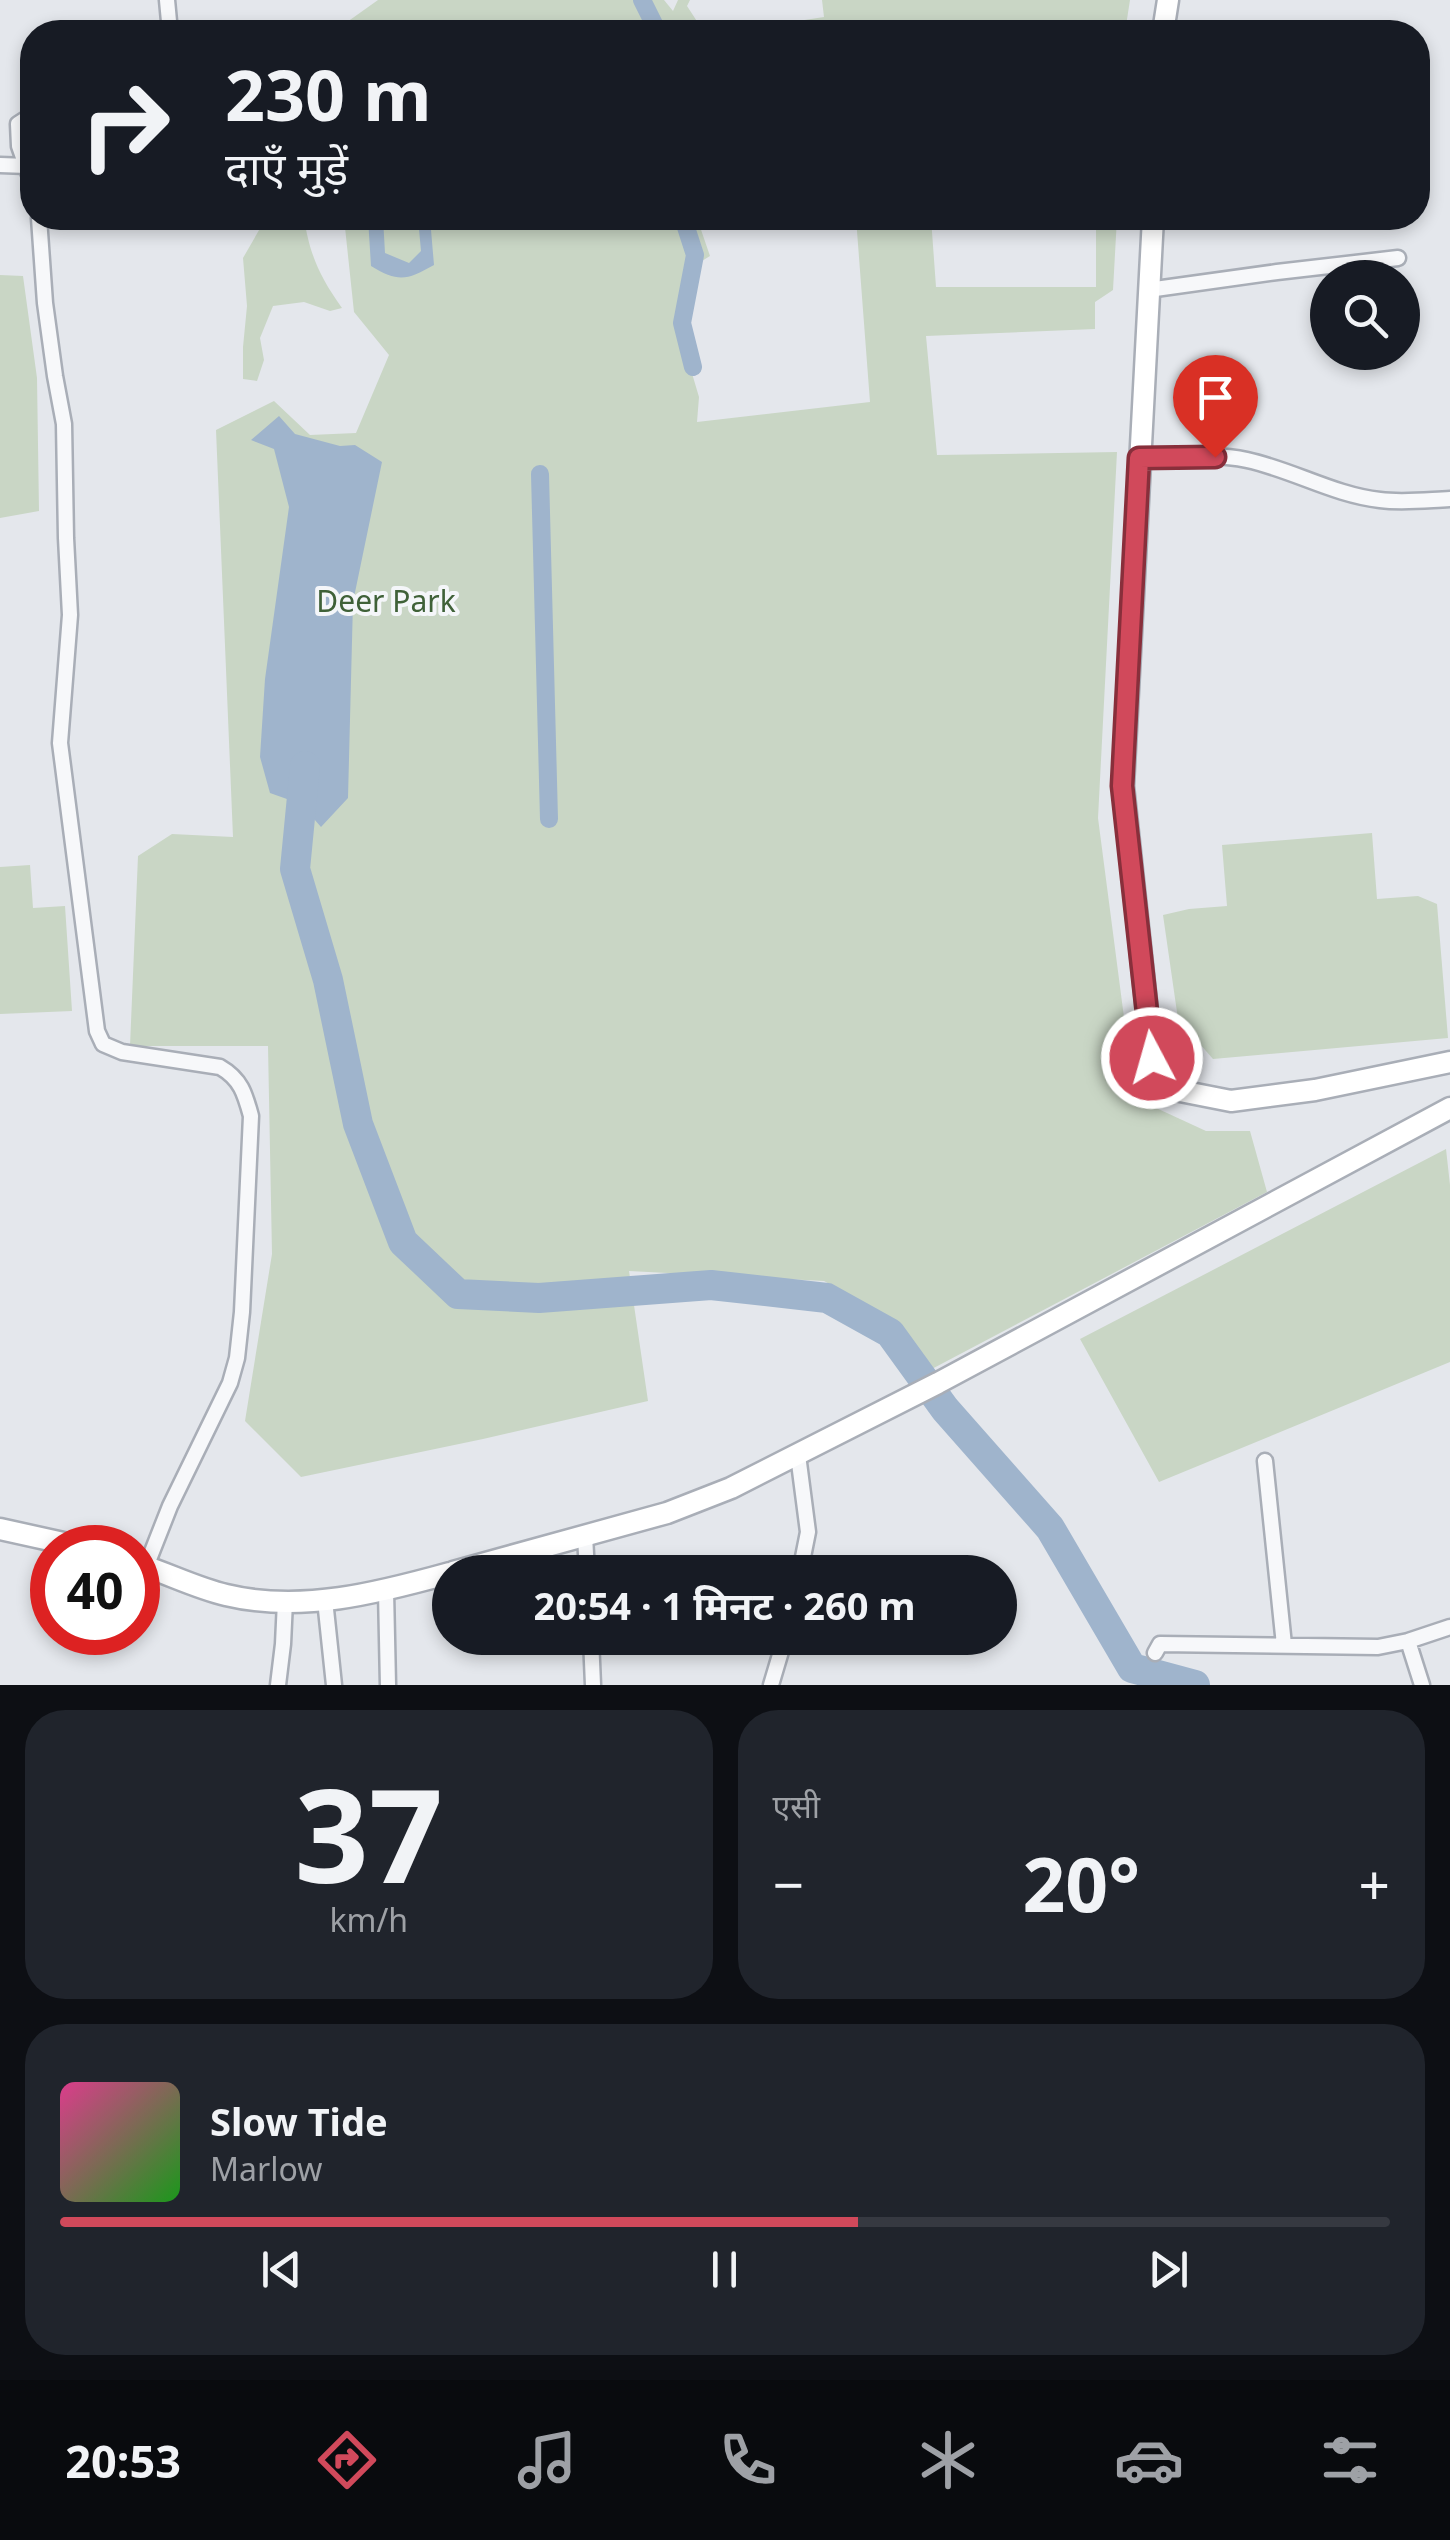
<!DOCTYPE html>
<html lang="hi">
<head>
<meta charset="utf-8">
<style>
	body { margin:0; font-family:"Noto Sans","Noto Sans Devanagari",sans-serif; background:#20242c; color:#f1f3f6; height:100vh; display:flex; flex-direction:column; font-size:38px; white-space:nowrap }
	* { box-sizing:border-box; margin:0 }
	p { font-size:32px; color:#9ea1a6 }
	.icon { flex:none; width:55px; height:55px; fill:none; stroke:currentColor; stroke-width:2; stroke-linecap:round; stroke-linejoin:round }
	.map { position:relative; height:1685px; overflow:hidden }
	.drawer { display:flex; flex-direction:column; gap:25px; padding:25px; background:#0d0f14; flex:1 }
	.drawer>* { flex:none }
	.top-card { position:absolute; left:20px; top:20px; width:1410px; height:210px; border-radius:40px; box-shadow:0 5px 15px #0003; background:#171b24; color:#f1f3f6; overflow:hidden }
	.fabs { position:absolute; left:1310px; top:260px; display:grid; gap:20px }
	.fabs a { display:grid; place-items:center; width:110px; height:110px; border-radius:50%; background:#171b24; box-shadow:0 5px 15px #0003; font-size:50px }
	.speed { position:absolute; left:30px; top:1525px; display:flex; gap:20px; font-size:50px; font-weight:700; text-align:center }
	.speed>* { display:grid; place-content:center; width:130px; height:130px; border-radius:50%; background:#171b24; box-shadow:0 5px 15px #0003; line-height:1 }
	.speed .limit { border:15px solid #d22; background:#fff; color:#111 }
	.pin { position:absolute; display:grid; place-items:center; width:85px; height:85px; color:#fff; margin:-102px -42px; border-radius:50% 50% 50% 0; rotate:-45deg; box-shadow:0 0 10px #0007 }
	.pin .icon { rotate:45deg }
	.me { position:absolute; width:110px; margin:-55px; rotate:354deg; stroke-linejoin:round; filter:drop-shadow(0 0 8px #0008) }
	.turn { display:flex; align-items:center; gap:35px; height:210px; padding:0 40px; font-size:45px }
	.turn .icon { width:130px; height:130px; stroke-width:2.5 }
	.turn b { display:block; font-size:70px; line-height:85px }
	.big { font-size:75px; font-weight:700; line-height:1.1 }
	.drawer .tile { flex:1; display:flex; flex-direction:column; justify-content:center; gap:15px; min-width:0; padding:0 35px; border-radius:40px; background:#20242c }
	.drawer .dial { align-items:center; gap:0 }
	.dial b { font-size:130px; line-height:1 }
	.song { display:flex; align-items:center; gap:30px }
	.cover { width:120px; height:120px; border-radius:15px; background:linear-gradient(135deg,hsl(330 70% 55%),hsl(120 70% 35%)) }
	.played { height:10px; border-radius:5px; background:linear-gradient(90deg,#d1495b 60%,#363941 60%) }
	.keys { display:flex; justify-content:space-around; direction:ltr }
	.heat { display:flex; justify-content:space-between; align-items:center; font-size:55px; direction:ltr }
	.drawer .tiles { flex:1; display:grid; gap:25px; grid-template-columns:1fr 1fr }
	.tile:last-child { grid-column:span 2 }
	.trip { position:absolute; left:432px; top:1555px; width:585px; height:100px; border-radius:50px; background:#171b24; box-shadow:0 5px 15px #0003; font-weight:700; line-height:100px; text-align:center }
	.menu { display:flex; height:160px; justify-content:space-around; align-items:center; background:#090b0e; color:#9ea1a6 }
	.menu .icon { width:70px; height:70px }
	.menu .on { color:#d1495b }
	.menu b { font-size:45px; color:#f1f3f6 }
	.map>svg:first-child { display:block }
	.green { fill:#c9d6c5 }
	.water { fill:#9fb4cc }
	.lines { fill:none; stroke-linecap:round; stroke-linejoin:round }
	.canal { stroke:#9fb4cc; stroke-width:18 }
	.river { stroke:#9fb4cc; stroke-width:30 }
	.street-casing { stroke:#a9aeb7; stroke-width:19 }
	.secondary-casing { stroke:#a9aeb7; stroke-width:25 }
	.street { stroke:#f7f8fa; stroke-width:14 }
	.secondary { stroke:#fff; stroke-width:20 }
	.route-casing { stroke:#882f3b; stroke-width:25 }
	.route { stroke:#d1495b; stroke-width:18 }
	.labels { text-anchor:middle; stroke-width:8; stroke-linejoin:round; paint-order:stroke }
	.park-label { font-size:30px; fill:#3f6138; stroke:#f4f6f9 }
</style>
</head>
<body>
<div class="map">
<svg width="1450" height="1685" viewBox="0 0 1450 1685">
	<rect width="100%" height="100%" fill="#e4e7ec"/>
	<path class="green" d="M378 0H664L673 11 678 0H690L687 6 704 32H333Z
		M822 0H1130L1125 32H797L798 21 824 17Z
		M266 218H304C310 256 320 277 342 308L330 311 304 302 273 306 260 338 264 360 257 381 243 379V347L247 306 243 258Z
		M344 218H697L710 256 684 272 680 333 699 397 697 422 870 402 856 218H931L936 287H1096V218H1117L1113 290 1095 302V329L926 336 937 455 1117 452 1098 818 1131 1071 1138 1086 1154 1107 1206 1131H1250L1267 1192 928 1371 892 1318 824 1281 629 1271 648 1401 483 1439 301 1477 245 1421 272 1254 268 1046H130L138 856 172 834 233 837 216 430 274 401 310 435 356 433 389 355 354 312Z
		M0 275 23 276 37 378 39 511 0 518Z
		M1372 833 1377 899 1418 896 1437 904 1448 1038 1213 1059 1178 1019 1163 915 1189 909 1227 906 1222 845Z
		M30 865 33 908 65 906 72 1011 0 1014V867Z
		M1446 1149 1450 1185V1362L1159 1482 1080 1339Z"/>
	<path class="water" d="M368 218H383L385 253 409 263 421 251 418 218H430L434 265C407 280 399 283 371 266Z
		M279 416 295 434 340 446 355 445 382 462 353 602 348 798 321 827 301 804 270 793 260 757 265 679 289 507 274 449 251 440Z"/>
	<g class="lines">
		<path class="canal" d="M642 0 658 32
			M683 218 695 255 682 323 693 367
			M540 474 549 819"/>
		<path class="river" d="M305 766 295 869 328 980 358 1124 403 1242 458 1294 539 1298 711 1285 827 1298 890 1333 945 1409 1050 1528 1132 1668 1195 1685"/>
		<g class="street-casing">
			<path id="street" d="M167 0 170 32
				M32 115 18 124 19 146 32 183
				M0 165 27 166
				M39 218 45 303 55 376 64 424 66 538 70 615 60 743 97 1031 103 1044 122 1052 220 1067C241 1079 245 1094 251 1116L242 1312 237 1358 230 1383 170 1506 146 1567
				M1148 290 1277 272 1398 258
				M1139 458C1174 458 1213 452 1247 460 1293 470 1334 495 1380 500 1403 503 1427 500 1450 499
				M798 1455 808 1532 800 1572
				M1265 1461 1284 1645
				M585 1536 587 1572
				M386 1591 388 1685
				M325 1600 334 1685
				M591 1638 593 1685
				M1408 1641 1422 1685
				M1155 1653 1160 1644 1378 1647 1408 1641 1450 1627
				M278 1685 283 1644 285 1601
				M771 1685 785 1638"/>
		</g>
		<g class="secondary-casing">
			<path id="secondary" d="M1163 32 1168 0
				M1153 218 1123 786 1152 1058 1158 1078 1170 1089 1231 1101 1315 1090 1450 1062
				M0 1529 86 1548
				M138 1564C167 1573 196 1588 226 1595 301 1613 378 1593 450 1573
				M453 1572 667 1513 731 1488 938 1383 1450 1108"/>
		</g>
		<use href="#street" class="street"/>
		<use href="#secondary" class="secondary"/>
	</g>
	<g class="lines">
		<g class="route-casing">
			<path id="route" d="M1152 1058 1122 786 1139 458 1215 457"/>
		</g>
		<use href="#route" class="route"/>
	</g>
	<g class="labels">
		<g class="park-label">
			<text x="386" y="612">Deer Park</text>
		</g>
	</g>
</svg>
<div class="fabs">
<a><svg class="icon" aria-label="search" viewBox="0 0 24 24"><circle cx="10" cy="10" r="6"/><path d="M15 15l6 6"/></svg></a>
</div>
<div class="speed"><div class="limit">40</div></div>
<div class="pin" style="left:1215px;top:457px;background:#d93025"><svg class="icon" aria-label="arrive" viewBox="0 0 24 24"><path d="M6 21V4h12l-3 4 3 4H6"/></svg></div>
<svg class="me" style="left:1152px;top:1058px" viewBox="-20 -20 40 40"><circle r="17" fill="#d1495b" stroke="#fff" stroke-width="3"/><path d="M0-11L8 9 0 5-8 9z" fill="#fff"/></svg>
<div class="trip">20:54 · 1 मिनट · 260 m</div>
<div class="top-card">
<div class="turn"><svg class="icon" aria-label="right" viewBox="0 0 24 24"><path d="M7 20v-9h11M14 6l5 5-5 5"/></svg><div><b>230 m</b>दाएँ मुड़ें</div></div>
</div>
</div>
<section class="drawer">
<div class="tiles">
<div class="tile dial"><b>37</b><p>km/h</p></div>
<div class="tile"><p>एसी</p>
<div class="heat"><a>−</a><b class="big">20°</b><a>+</a></div>
</div>
<div class="tile">
<div class="song"><i class="cover"></i><div><b>Slow Tide</b><p>Marlow</p></div></div>
<div class="played"></div>
<div class="keys"><svg class="icon" aria-label="previous" viewBox="0 0 24 24"><path d="M18 5L8 12l10 7zM5 5v14"/></svg><svg class="icon" aria-label="pause" viewBox="0 0 24 24"><path d="M8 5v14M16 5v14"/></svg><svg class="icon" aria-label="next" viewBox="0 0 24 24"><path d="M6 5l10 7-10 7zM19 5v14"/></svg></div>
</div>
</div>
</section>
<nav class="menu">
<b>20:53</b>
<svg class="icon on" aria-label="directions" viewBox="0 0 24 24"><path d="M12 3l9 9-9 9-9-9zM9 14v-3h6M13 9l2 2-2 2"/></svg>
<svg class="icon" aria-label="music" viewBox="0 0 24 24"><path d="M9 18V5l10-2v13"/><circle cx="6" cy="18" r="3"/><circle cx="16" cy="16" r="3"/></svg>
<svg class="icon" aria-label="phone" viewBox="0 0 24 24"><path d="M5 4h4l2 5-3 2q2 4 5 5l2-3 5 2v4C11 20 4 13 5 4z"/></svg>
<svg class="icon" aria-label="climate" viewBox="0 0 24 24"><path d="M12 3v18M4 7l16 10M4 17L20 7"/></svg>
<svg class="icon" aria-label="car" viewBox="0 0 24 24"><path d="M5 17H2v-5l4-1 3-4h7l3 4 3 1v5h-3M9 17h6M6 11h13"/><circle cx="7" cy="17" r="2"/><circle cx="17" cy="17" r="2"/></svg>
<svg class="icon" aria-label="filters" viewBox="0 0 24 24"><path d="M4 7h16M4 17h16"/><circle cx="9" cy="7" r="2"/><circle cx="15" cy="17" r="2"/></svg>
</nav>
</body>
</html>
